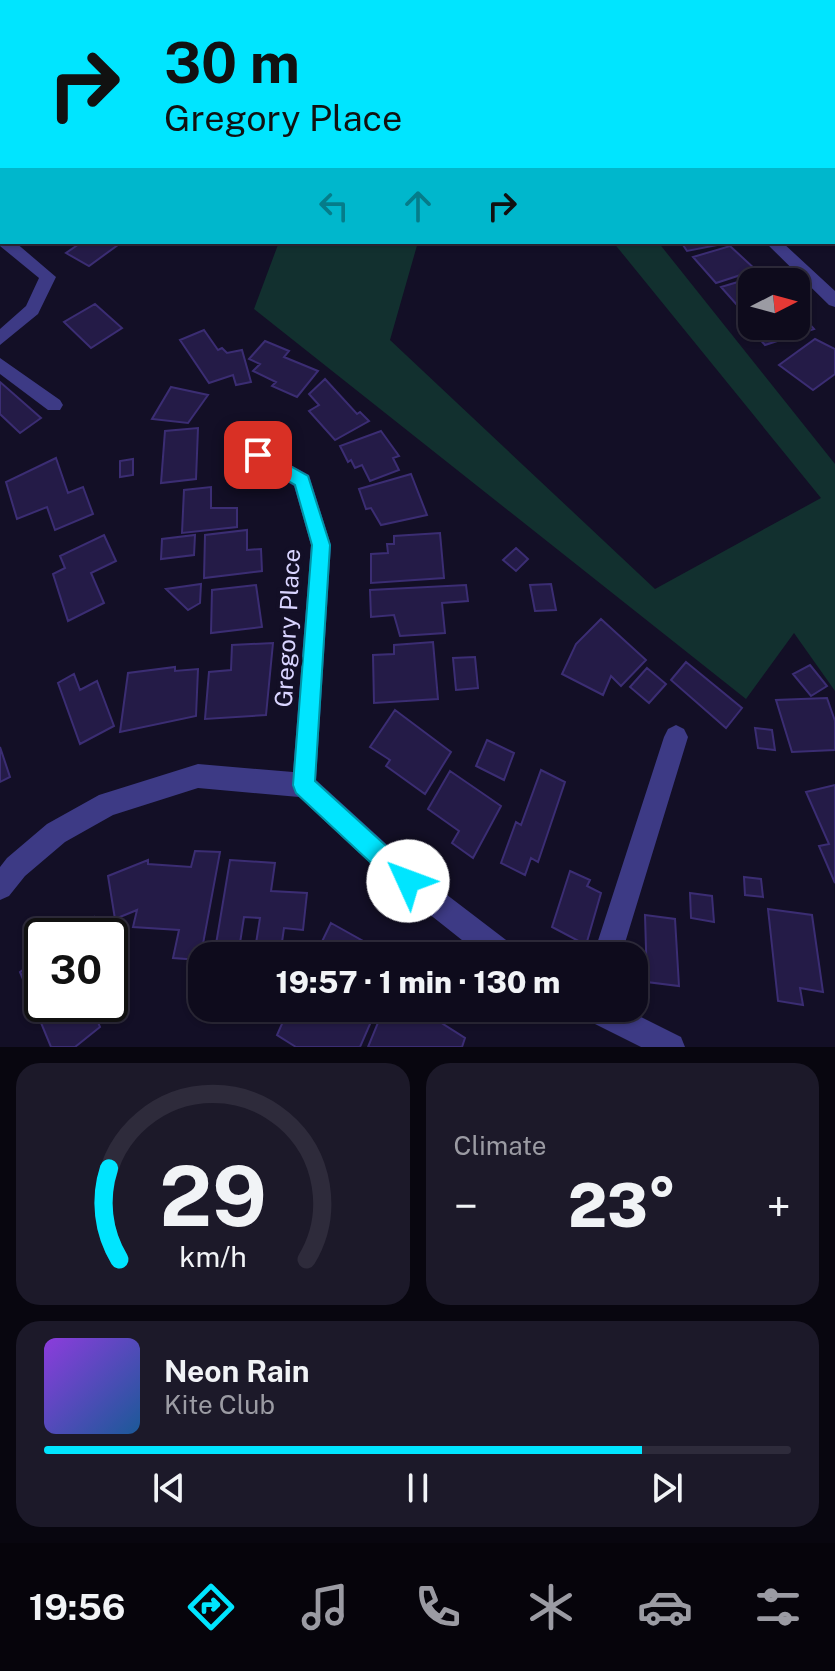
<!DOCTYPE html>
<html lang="en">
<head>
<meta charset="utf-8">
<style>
	body { margin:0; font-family:"Public Sans",sans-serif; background:#1c1929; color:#f1f3f6; height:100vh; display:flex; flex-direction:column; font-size:30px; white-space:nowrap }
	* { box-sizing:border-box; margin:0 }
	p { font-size:26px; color:#9b9ba3 }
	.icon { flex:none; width:44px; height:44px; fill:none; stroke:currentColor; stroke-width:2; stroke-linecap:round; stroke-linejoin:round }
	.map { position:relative; height:1047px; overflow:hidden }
	.drawer { display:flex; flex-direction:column; gap:16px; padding:16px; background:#08060f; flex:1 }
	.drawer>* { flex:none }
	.guide { position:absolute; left:0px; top:0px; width:836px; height:244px; box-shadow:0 2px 6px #0004,0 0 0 2px #2e2b3b; background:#00e5ff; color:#111; overflow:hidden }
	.needle { width:52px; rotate:84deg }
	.controls { position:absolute; left:738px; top:268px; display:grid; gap:16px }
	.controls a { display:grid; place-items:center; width:72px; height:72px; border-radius:16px; background:#0e0b1c; box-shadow:0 2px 6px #0004,0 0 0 2px #2e2b3b; font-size:40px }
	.speed { position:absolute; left:24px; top:918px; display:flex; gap:16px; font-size:40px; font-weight:700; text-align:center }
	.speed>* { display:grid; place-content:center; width:104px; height:104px; border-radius:50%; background:#0e0b1c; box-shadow:0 2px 6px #0004,0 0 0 2px #2e2b3b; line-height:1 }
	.speed .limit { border:4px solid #111; border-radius:12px; background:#fff; color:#111 }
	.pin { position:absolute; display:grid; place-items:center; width:68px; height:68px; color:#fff; margin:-34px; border-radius:16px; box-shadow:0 4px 12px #0006 }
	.me { position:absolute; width:88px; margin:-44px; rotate:313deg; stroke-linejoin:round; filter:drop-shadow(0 0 6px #0008) }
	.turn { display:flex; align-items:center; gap:28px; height:168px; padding:0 32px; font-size:36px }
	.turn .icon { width:104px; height:104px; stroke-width:2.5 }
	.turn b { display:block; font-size:56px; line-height:68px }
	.lanes { display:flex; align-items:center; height:76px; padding:0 32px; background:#0003; justify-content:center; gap:40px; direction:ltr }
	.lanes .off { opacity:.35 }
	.big { font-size:60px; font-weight:800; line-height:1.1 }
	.drawer .tile { flex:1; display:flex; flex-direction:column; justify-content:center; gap:12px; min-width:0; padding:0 28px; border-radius:24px; background:#1c1929 }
	.drawer .dial { align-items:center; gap:0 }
	.dial svg { height:208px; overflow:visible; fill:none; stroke:#2e2b3b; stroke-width:7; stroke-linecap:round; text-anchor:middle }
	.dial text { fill:#f1f3f6; stroke:none }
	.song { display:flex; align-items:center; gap:24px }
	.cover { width:96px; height:96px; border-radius:12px; background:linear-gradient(135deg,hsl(270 70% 55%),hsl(210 70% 35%)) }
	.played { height:8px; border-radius:4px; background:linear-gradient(90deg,#00e5ff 80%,#2e2b3b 80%) }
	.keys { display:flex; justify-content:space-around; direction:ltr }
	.heat { display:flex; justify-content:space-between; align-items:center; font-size:44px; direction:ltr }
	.drawer .tiles { flex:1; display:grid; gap:16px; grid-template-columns:1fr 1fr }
	.tile:last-child { grid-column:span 2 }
	.trip { position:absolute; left:188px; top:942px; width:460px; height:80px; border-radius:24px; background:#0e0b1c; box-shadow:0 2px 6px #0004,0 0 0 2px #2e2b3b; font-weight:800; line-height:80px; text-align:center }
	.tabs { display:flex; height:128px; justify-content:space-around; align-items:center; background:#06040b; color:#9b9ba3 }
	.tabs .icon { width:56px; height:56px }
	.tabs .selected { color:#00e5ff }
	.tabs b { font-size:36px; color:#f1f3f6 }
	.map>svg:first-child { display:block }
	.green { fill:#12302f }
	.building { fill:#241b47; stroke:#3b2d73; stroke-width:2 }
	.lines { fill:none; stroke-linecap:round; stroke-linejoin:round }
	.minor { fill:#3d3a85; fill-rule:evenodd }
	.route { fill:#00e5ff; stroke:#0095a6; stroke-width:2 }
	.labels { text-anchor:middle; stroke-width:8; stroke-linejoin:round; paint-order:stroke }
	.street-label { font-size:24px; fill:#d9d4ff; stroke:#130f26 }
</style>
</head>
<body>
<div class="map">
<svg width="835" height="1047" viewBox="0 0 835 1047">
	<rect width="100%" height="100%" fill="#130f26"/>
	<path class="green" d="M279 242H418L390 340 655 589 821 498 613 242H658L835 464V691L794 633 746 699 254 309Z"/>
	<path class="building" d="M82 242H122L89 266 66 253Z
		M681 242H728V243L687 251Z
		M730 246 756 270 716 283 693 257Z
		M758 276 764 282H752V311L745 314 721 287Z
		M95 304 122 328 91 348 64 322Z
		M752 317V326H796V318H804L814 329 765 345 743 320Z
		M204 330 218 350 222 348 227 353 242 350 251 382 236 385 233 375 209 383 180 340Z
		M815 339 835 349V374L813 390 779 365Z
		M265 341 289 351 284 357 318 371 297 397 272 386 276 382 253 371 260 364 249 359Z
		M325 379 357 414 360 412 369 421 335 440 309 411 319 405 309 394Z
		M0 382 41 418 20 433 0 414Z
		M171 387 208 395 188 423 152 419Z
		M198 428 196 479 161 483 165 431Z
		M381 431 399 456 393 458 399 470 370 481 362 465 355 468 351 460 348 462 340 446Z
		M56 458 68 493 83 487 93 514 55 530 47 507 17 519 6 482Z
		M133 459V475L120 477V461Z
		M411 474 427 515 381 525 371 508 366 509 359 489Z
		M211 487V508H237V527L182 533 184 490Z
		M247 530V550L261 549 262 571 204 578 205 535Z
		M440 533 444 578 371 583V554L388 553 387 544H394V536Z
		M104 535 116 561 91 573 104 603 68 621 53 574 65 568 60 556Z
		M195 535 194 555 161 559 162 539Z
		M516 548 528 559 516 571 503 560Z
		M201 584 200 603 188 610 166 589Z
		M551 584 556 610 535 611 530 585Z
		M256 585 262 627 211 633 212 590Z
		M466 585 468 601 442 603 445 633 400 636 394 615 371 617 370 590Z
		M601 619 646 660 621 686 611 676 603 695 562 674 576 644Z
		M433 642 438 699 374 703 373 655 394 654V645Z
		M273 643 266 715 205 719 209 672 231 670 232 645Z
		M475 657 478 688 456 690 453 658Z
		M686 662 742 708 726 728 671 680Z
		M810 665 827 686 811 696 793 674Z
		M175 667V671L198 669 196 716 120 732 128 673Z
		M647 668 666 684 649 703 630 687Z
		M74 674 80 690 97 681 114 726 80 744 58 683Z
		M827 698 835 721V750L792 752 776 700Z
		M395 710 451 752 425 794 386 766 390 760 370 747Z
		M755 728 772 730 775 750 758 748Z
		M487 740 514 753 504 780 476 766Z
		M0 747 10 777 0 782Z
		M541 770 565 782 538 862 531 858 525 875 501 863 516 822 521 825Z
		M450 771 501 806 473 858 452 843 459 831 428 809Z
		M835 785V883L819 846 829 844 806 792Z
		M195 851 220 852 200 960 173 958 179 930 133 927 137 910 115 919 108 876 148 860V864L191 867Z
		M230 860 275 863 271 891 307 893 303 930 284 928 280 956H254L260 918 244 917 238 956H214Z
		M570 871 590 880 587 886 601 893 586 945 552 927Z
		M744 877 761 879 763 897 745 895Z
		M690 893 712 896 714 922 691 918Z
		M768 909 812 915 823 992 800 988 803 1005 778 1001Z
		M645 915 675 919 679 986 647 982Z
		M94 917 102 936H68Z
		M331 923 363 941 356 956H315Z
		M42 956V1004H101L93 1010 100 1027 75 1047H51L20 972Z
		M289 1008H377L360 1047H296L277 1035Z
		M384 1008H418L465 1038 462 1047H368Z"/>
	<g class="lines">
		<path class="minor" d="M0 0H11L13 2 2 4Z
			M706 0H721L723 2H708Z
			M835 1V8H834V2H830Z
			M0 37H2V45H0Z
			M834 47H835V55H834Z
			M834 129H835V137H834Z
			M0 238 2 242H15L56 277 38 314 0 345V329L26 306 39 278 0 246Z
			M765 242H782L835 291V307L829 305Z
			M0 358 60 400 63 405 60 410H48L0 374Z
			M258 447 309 475 331 545 316 780 417 872 514 946 518 956H482L399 890 299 797 198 788 113 815 65 842 25 876 9 896 0 900V867L7 858 47 824 99 795 198 764 293 772 311 545 294 486 251 460 249 455Z
			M676 725 684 729 688 737 621 956H593L664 737 668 729Z
			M579 1008H623L681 1037 685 1047H641L583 1018Z"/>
	</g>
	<path class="route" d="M258 448 308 476 330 545 315 781 416 873 420 881 416 890 408 893 400 890 296 793 293 785 312 545 295 485 252 460 249 455Z"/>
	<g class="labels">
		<g class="street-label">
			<text transform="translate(288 628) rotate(-87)" y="8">Gregory Place</text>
		</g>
	</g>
</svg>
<div class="controls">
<a><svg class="needle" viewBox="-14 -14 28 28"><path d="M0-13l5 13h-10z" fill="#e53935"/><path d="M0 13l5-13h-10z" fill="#9b9ba3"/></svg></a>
</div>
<div class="speed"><div class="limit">30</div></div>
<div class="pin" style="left:258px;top:455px;background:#d93025"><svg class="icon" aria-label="arrive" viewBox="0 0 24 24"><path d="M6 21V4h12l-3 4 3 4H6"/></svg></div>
<svg class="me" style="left:408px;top:881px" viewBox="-20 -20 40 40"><circle r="19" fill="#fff"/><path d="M0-13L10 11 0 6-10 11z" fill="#00e5ff"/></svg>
<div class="trip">19:57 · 1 min · 130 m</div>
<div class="guide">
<div class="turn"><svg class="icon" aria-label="right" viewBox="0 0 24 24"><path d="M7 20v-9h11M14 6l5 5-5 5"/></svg><div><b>30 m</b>Gregory Place</div></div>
<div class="lanes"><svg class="icon off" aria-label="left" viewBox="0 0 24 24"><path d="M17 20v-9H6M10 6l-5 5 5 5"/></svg><svg class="icon off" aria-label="ahead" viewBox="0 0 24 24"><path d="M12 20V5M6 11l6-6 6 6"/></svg><svg class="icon" aria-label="right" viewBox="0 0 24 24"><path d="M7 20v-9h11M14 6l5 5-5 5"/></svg></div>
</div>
</div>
<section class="drawer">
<div class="tiles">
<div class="tile dial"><svg viewBox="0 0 100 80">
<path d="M14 69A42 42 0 1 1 86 69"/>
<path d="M14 69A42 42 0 0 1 10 34" stroke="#00e5ff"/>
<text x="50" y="56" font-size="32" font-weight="700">29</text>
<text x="50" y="72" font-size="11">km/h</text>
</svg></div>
<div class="tile"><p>Climate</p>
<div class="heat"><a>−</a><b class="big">23°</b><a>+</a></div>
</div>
<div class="tile">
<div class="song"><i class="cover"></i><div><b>Neon Rain</b><p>Kite Club</p></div></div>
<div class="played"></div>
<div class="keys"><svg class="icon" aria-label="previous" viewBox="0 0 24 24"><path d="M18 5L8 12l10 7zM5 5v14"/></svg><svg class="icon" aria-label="pause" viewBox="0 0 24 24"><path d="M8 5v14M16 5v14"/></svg><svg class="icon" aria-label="next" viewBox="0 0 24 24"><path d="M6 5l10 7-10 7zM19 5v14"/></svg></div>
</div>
</div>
</section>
<nav class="tabs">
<b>19:56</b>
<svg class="icon selected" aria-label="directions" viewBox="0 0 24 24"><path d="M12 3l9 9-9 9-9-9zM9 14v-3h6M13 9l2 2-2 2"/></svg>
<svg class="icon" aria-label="music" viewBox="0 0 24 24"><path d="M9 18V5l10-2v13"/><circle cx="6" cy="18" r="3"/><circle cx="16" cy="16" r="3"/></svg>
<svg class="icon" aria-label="phone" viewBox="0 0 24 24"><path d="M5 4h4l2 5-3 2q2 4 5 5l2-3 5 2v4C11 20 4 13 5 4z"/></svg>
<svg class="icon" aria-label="climate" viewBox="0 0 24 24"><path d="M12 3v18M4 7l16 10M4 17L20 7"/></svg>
<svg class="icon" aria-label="car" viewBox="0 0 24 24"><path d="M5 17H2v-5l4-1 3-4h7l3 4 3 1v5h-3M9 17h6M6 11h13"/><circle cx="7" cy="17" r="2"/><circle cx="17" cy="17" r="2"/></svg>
<svg class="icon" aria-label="filters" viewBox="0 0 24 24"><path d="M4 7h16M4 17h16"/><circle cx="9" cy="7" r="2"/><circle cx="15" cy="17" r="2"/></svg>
</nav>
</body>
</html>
